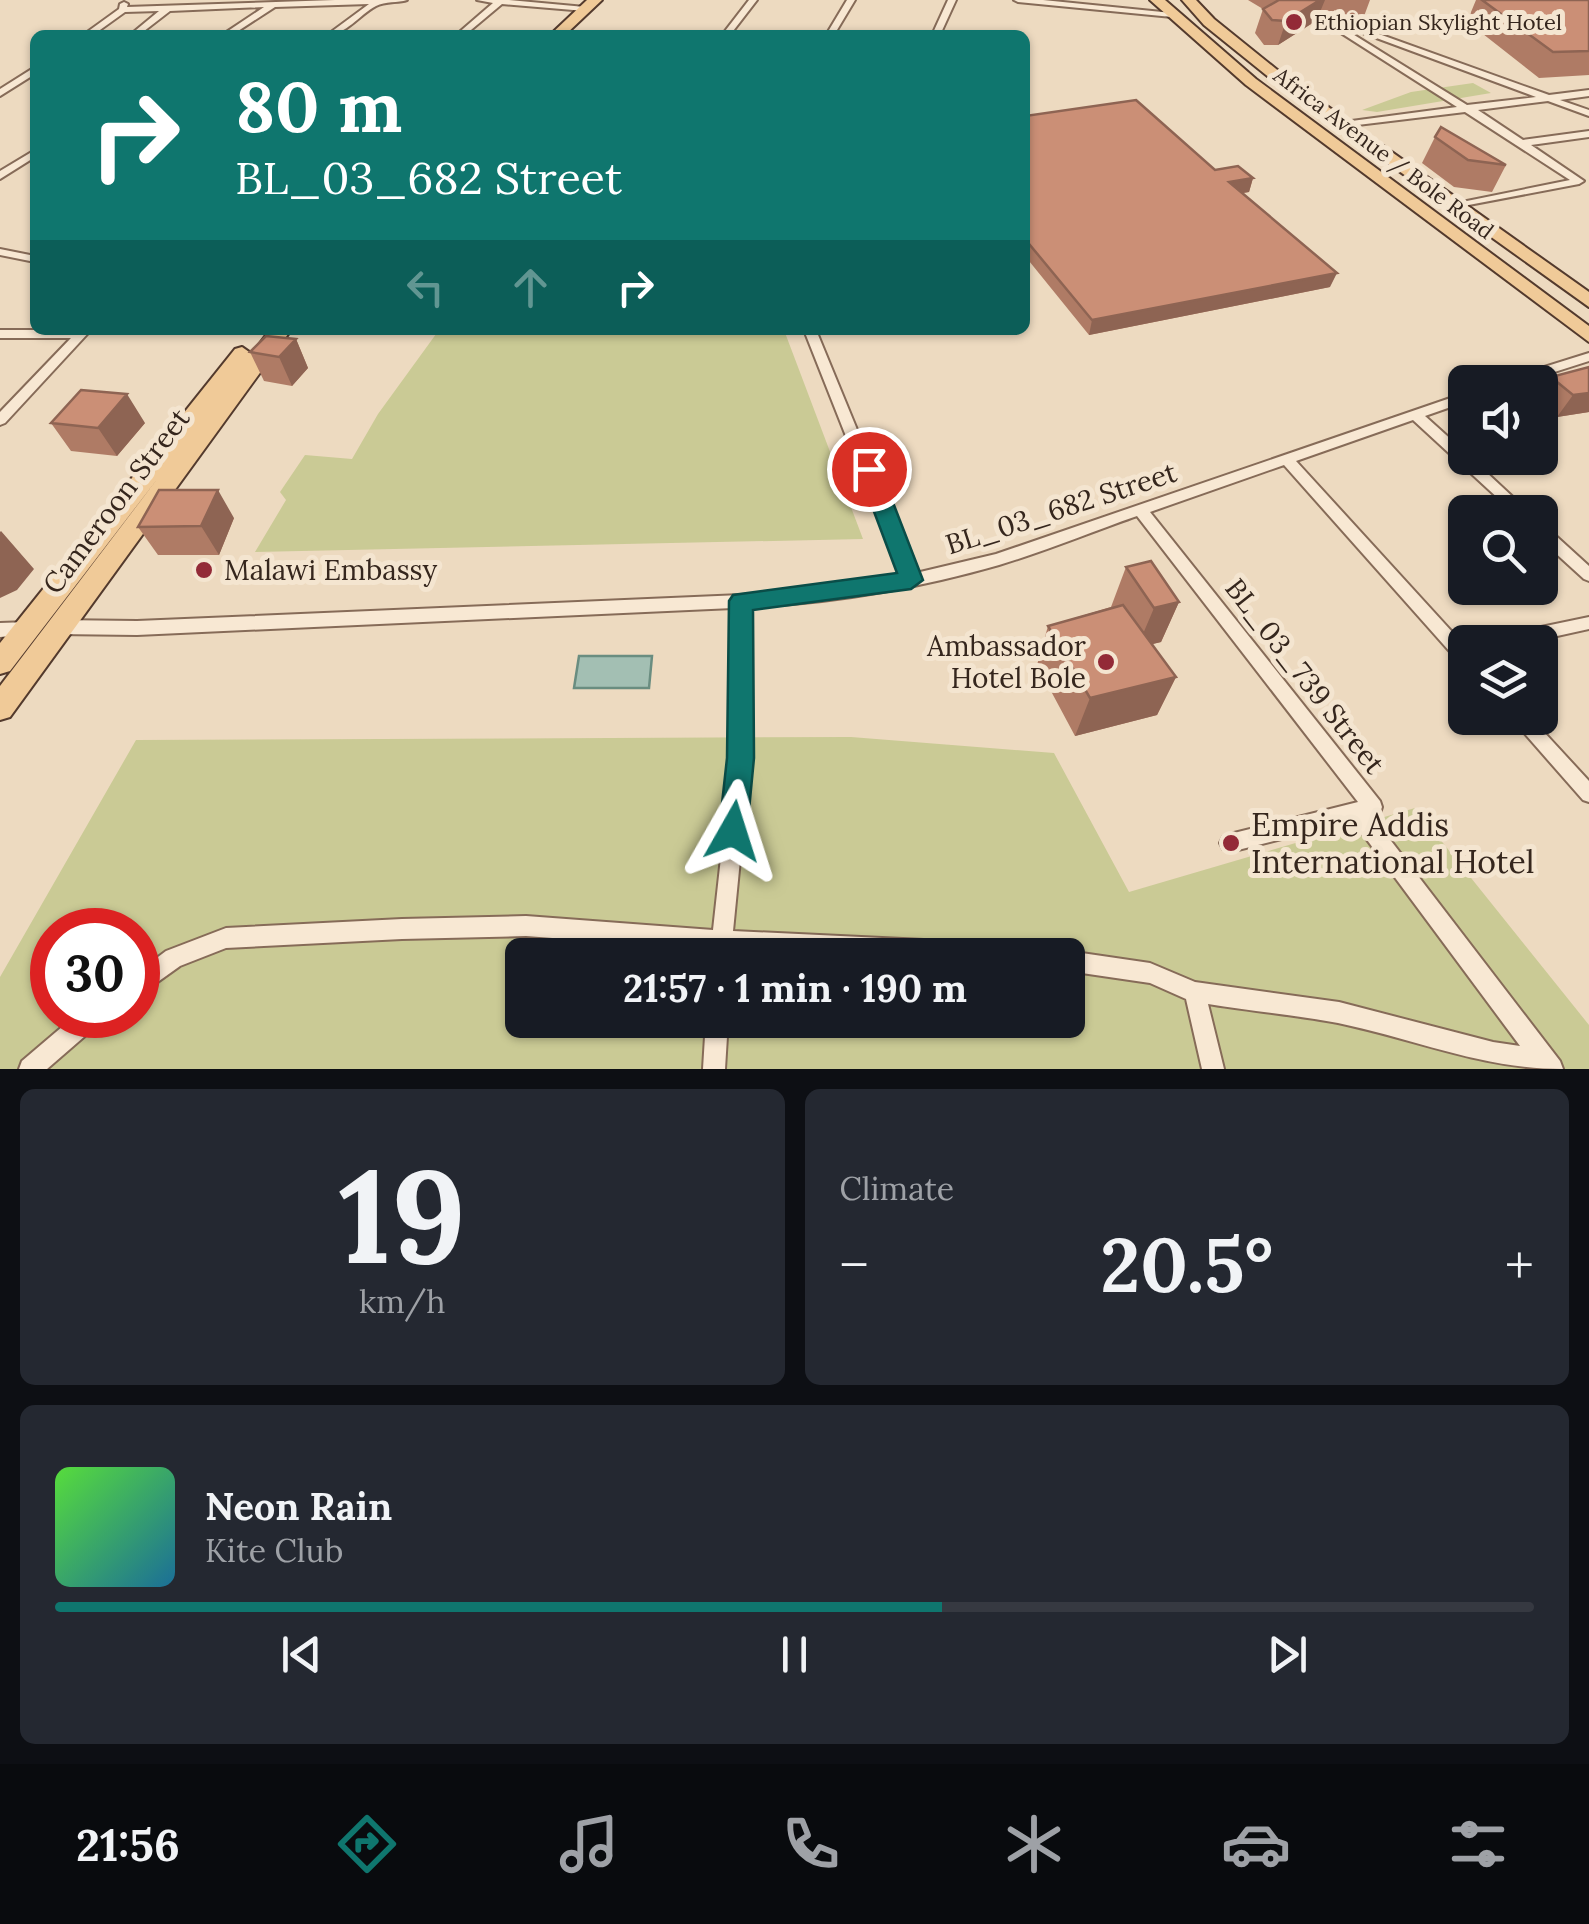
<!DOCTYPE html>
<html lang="en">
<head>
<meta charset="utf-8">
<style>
	body { margin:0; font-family:Lora,serif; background:#242831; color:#f1f3f6; height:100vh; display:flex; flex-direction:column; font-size:38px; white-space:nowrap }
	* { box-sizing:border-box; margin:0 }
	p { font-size:32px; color:#9ea1a6 }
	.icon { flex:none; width:55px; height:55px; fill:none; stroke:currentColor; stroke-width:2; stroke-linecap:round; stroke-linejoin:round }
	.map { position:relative; height:1069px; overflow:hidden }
	.drawer { display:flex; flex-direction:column; gap:20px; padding:20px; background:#0d0f14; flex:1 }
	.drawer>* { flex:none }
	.hud { position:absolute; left:30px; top:30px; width:1000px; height:305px; border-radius:15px; box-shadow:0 2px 8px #0004; background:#0f766e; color:#fff; overflow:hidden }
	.tools { position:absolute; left:1448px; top:365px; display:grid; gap:20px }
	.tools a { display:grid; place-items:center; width:110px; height:110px; border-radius:15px; background:#171b24; box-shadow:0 2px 8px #0004; font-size:50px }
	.speed { position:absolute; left:30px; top:908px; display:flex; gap:20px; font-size:50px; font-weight:700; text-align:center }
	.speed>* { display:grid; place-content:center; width:130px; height:130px; border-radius:50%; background:#171b24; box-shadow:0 2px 8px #0004; line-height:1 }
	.speed .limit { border:15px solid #d22; background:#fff; color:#111 }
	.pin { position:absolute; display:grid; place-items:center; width:85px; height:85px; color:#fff; margin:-42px; border:5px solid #fff; border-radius:50%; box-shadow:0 2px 10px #0007 }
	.me { position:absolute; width:110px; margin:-55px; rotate:6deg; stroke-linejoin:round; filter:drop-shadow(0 0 8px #0008) }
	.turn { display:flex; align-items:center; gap:35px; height:210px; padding:0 40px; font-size:45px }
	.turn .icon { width:130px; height:130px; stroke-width:2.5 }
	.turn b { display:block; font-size:70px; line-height:85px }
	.lanes { display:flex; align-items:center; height:95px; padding:0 40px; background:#0003; justify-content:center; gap:50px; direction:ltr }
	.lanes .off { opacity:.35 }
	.big { font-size:75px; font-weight:700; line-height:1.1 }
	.drawer .widget { flex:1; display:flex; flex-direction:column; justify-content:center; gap:15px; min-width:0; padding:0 35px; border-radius:15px; background:#242831 }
	.drawer .dial { align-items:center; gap:0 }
	.dial b { font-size:130px; line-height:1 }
	.song { display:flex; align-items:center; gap:30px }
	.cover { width:120px; height:120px; border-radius:15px; background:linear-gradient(135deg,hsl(110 70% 55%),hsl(200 70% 35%)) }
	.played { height:10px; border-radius:5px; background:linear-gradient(90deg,#0f766e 60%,#363941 60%) }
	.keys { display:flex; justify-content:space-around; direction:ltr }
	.heat { display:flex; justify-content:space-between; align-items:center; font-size:55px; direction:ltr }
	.drawer .tiles { flex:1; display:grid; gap:20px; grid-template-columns:1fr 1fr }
	.widget:last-child { grid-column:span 2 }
	.trip { position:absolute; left:505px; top:938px; width:580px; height:100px; border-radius:15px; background:#171b24; box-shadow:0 2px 8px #0004; font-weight:700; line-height:100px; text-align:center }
	.menu { display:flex; height:160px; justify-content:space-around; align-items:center; background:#090b0e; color:#9ea1a6 }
	.menu .icon { width:70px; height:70px }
	.menu .active { color:#0f766e }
	.menu b { font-size:45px; color:#f1f3f6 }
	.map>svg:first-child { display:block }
	.green { fill:#caca95; fill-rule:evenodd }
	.water { fill:#a3bfb3; stroke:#6a8d80; stroke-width:2.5 }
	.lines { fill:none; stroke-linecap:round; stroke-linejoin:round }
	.street-casing { stroke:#866b58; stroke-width:4 }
	.primary-casing { stroke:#533a2d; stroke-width:4 }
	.street { fill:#f8e8d3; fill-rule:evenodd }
	.primary { fill:#f0ca98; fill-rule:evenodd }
	.wall { fill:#af7b65 }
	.shaded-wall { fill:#8e6453 }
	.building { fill:#cb8f76; stroke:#8e6453; stroke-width:2.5 }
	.route { fill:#0f766e; stroke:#0a4d48; stroke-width:2.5 }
	.poi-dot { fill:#932a37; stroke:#f4e5d0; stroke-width:4 }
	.labels { text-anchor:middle; stroke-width:10; stroke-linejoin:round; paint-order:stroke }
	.far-poi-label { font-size:22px; fill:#35261d; stroke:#f4e5d0; text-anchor:start }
	.far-street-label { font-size:22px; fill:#35261d; stroke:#f4e5d0 }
	.street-label { font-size:28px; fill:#35261d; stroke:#f4e5d0 }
	.poi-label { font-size:28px; fill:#35261d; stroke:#f4e5d0; text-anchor:start }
	.near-poi-label { font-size:32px; fill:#35261d; stroke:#f4e5d0; text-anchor:start }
</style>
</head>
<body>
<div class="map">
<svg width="1589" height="1069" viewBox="0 0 1589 1069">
	<rect width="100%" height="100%" fill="#eddac0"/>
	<path class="green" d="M1473 83 1491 93 1377 112 1362 110 1411 92Z
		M439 330H784L863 539 255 552 286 500 280 492 305 455 352 459 378 414Z
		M851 737 1054 753 1129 892 1415 808 1589 1025V1069H0V977L136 740ZM52 930H138V1015H52ZM522 955H1068V1020H522Z"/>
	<path class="water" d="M579 656H652L649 688H574Z"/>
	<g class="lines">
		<g class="street-casing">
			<path id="street" d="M335 0H407C398 3 385 1 376 6 359 15 346 35 327 35L369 4 275 7 232 35H222L264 7 170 11 139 35H130L159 11 125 12 93 35H83L119 9 120 4 124 2 128 4 127 7Z
				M477 0H509L585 7 589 9 585 11 502 4 465 35H456L493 3Z
				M749 0H757L730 35H722Z
				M847 0H855L834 35H826Z
				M948 0H956L940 35H932Z
				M1014 0H1043L1172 13 1176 15 1172 17 1018 2Z
				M1322 15 1467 105 1536 97 1344 26 1351 24 1549 95 1589 90V96L1560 100 1589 110V116L1548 101 1478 110 1523 140 1589 131V137L1531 145 1584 181 1579 184 1453 208 1452 206 1457 203 1570 180 1465 112 1341 127V123L1344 122 1457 107 1319 19 1318 17Z
				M35 67V74L0 96V89Z
				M35 150V157L0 179V171Z
				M0 249 35 256V262L0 255Z
				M0 330H91L5 423 0 425V412L71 338H0Z
				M804 330H816L916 573 996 554 1465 393V402L1425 416 1465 452V458H1471L1529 512H1513L1413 420 1296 461 1465 646V664L1459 662 1284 465 1150 512 1380 801 1382 807 1380 813 1372 816 1560 1061 1563 1069C1482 1069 1415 1039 1338 1023 1295 1015 1251 1011 1208 1004L1224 1069H1202L1186 999 1150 983 1068 971V955H1060L1068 951 1150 963 1195 982 1339 1002 1493 1042 1520 1046 1353 821 1230 852 1223 849 1220 843 1223 837 1230 834 1358 802 1137 516C1091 532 1046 551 999 565 919 588 832 603 749 607L750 758 733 931 1030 945 1037 948 1040 955H805L732 952 731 955H711V950L526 936 402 939 226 948 180 966 145 991 138 994V972L166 951 226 928 402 919 526 916 713 930 732 758 733 608 137 635 56 634 50 632 48 627 50 622 56 620 137 621 789 593 901 575Z
				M1589 353V361L1523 382H1504L1506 379Z
				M1540 524 1545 526 1589 566V581L1584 579 1540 539Z
				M1589 617V629L1530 642H1494L1496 637 1502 635Z
				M28 622 34 624 36 629 34 634 0 637V623Z
				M1511 718H1531L1589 781V802L1583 800Z
				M76 1015H103L100 1023 47 1069H19L22 1061Z
				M706 1020H728L725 1069H703Z"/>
		</g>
		<g class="primary-casing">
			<path id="primary" d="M587 0H602L565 35H550Z
				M1150 0H1165L1256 79 1589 326V342L1246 85Z
				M1182 0H1196L1214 19 1286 77 1589 292V307L1276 83 1204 25Z
				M270 330H291L10 717 0 720V686L158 478 10 671 0 674V643L235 349 242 347 252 354Z"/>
		</g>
		<use href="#street" class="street"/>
		<use href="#primary" class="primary"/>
	</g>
	<path class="wall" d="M1248 0H1370L1363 19 1320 12 1311 24 1278 45H1264L1255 33 1263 9Z
		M1476 0H1589V75L1539 78 1469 23 1471 12Z
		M1025 116 1215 170 1253 178 1249 192 1242 193 1330 287 1089 335 1025 256Z
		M1435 137 1506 165 1492 192 1454 187 1422 163Z
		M296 339 308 368 292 386 264 381 250 352Z
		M1589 367V412L1557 417 1540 402V392L1551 377Z
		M51 423H145L117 456 71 451Z
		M234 518 219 555H158L138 527Z
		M1126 567 1179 602 1161 642 1152 644 1176 677 1157 715 1075 736 1037 665 1048 626 1111 607Z"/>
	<path class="shaded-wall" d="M1320 0H1325L1320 12 1311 24 1278 45 1286 21Z
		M1253 178 1249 192 1225 196 1229 182Z
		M1337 273 1330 287 1089 335 1092 320Z
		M296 339 308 368 292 386 279 357Z
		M1589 393V412L1557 417 1573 395Z
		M127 394 145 423 117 456 98 428Z
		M218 490 234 518 219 555 201 526Z
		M1 531 34 569 17 590 0 598V532Z
		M1179 602 1161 642 1137 648 1154 608Z
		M1176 677 1157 715 1075 736 1090 698Z"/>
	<path class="building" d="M1279 0H1320L1286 21 1272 20 1263 9Z
		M1482 0H1589V51L1553 52Z
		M1136 100 1215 170 1238 166 1253 178 1229 182 1337 273 1092 320 1025 239V116Z
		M1441 127 1506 165 1468 160 1435 137Z
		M266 336 296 339 279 357 250 352Z
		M1589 367V393L1573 395 1551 377Z
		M81 390 127 394 98 428 51 423Z
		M159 490H218L201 526 138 527Z
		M1151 561 1179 602 1154 608 1126 567Z
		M1123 605 1176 677 1090 698 1048 626Z"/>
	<path class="route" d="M869 461 880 469 923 580 911 589 753 610 754 758 747 831 743 841 733 845 723 841 719 831 727 758 729 601 733 595 897 573 858 469Z"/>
	<g class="poi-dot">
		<circle cx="1294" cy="22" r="10"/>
		<circle cx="204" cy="570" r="10"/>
		<circle cx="1106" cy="662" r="10"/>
		<circle cx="1231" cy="843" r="10"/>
	</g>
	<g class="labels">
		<g class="far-poi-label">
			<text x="1314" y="30">Ethiopian Skylight Hotel</text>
		</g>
		<g class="far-street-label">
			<text transform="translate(1384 153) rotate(37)" y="8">Africa Avenue / Bole Road</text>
		</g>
		<g class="street-label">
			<text transform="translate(116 501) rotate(-53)" y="10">Cameroon Street</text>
			<text transform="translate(1061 508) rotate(-18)" y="10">BL_03_682 Street</text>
			<text transform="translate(1305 676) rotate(52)" y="10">BL_03_739 Street</text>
		</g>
		<g class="poi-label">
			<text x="224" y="580">Malawi Embassy</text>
			<text x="1086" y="656" text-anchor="end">Ambassador<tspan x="1086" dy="32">Hotel Bole</tspan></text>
		</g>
		<g class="near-poi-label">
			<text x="1251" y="836">Empire Addis<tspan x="1251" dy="37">International Hotel</tspan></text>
		</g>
	</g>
</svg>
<div class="tools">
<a><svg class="icon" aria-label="sound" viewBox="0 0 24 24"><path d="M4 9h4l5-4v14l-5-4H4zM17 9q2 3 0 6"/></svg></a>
<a><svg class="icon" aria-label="search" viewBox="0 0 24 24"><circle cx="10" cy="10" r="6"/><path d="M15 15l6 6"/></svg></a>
<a><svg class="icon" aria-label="layers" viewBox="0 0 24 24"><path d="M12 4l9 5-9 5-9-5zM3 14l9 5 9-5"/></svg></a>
</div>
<div class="speed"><div class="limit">30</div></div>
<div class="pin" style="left:869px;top:469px;background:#d93025"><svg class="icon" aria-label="arrive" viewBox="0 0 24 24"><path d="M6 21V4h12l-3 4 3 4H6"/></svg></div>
<svg class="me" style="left:733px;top:831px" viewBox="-20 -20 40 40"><path d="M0-17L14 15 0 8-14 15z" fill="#0f766e" stroke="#fff" stroke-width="4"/></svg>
<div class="trip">21:57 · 1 min · 190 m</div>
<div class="hud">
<div class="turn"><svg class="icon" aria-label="right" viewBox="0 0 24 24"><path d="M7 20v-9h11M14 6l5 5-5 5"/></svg><div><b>80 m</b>BL_03_682 Street</div></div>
<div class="lanes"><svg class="icon off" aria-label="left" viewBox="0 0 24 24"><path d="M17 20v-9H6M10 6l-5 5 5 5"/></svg><svg class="icon off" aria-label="ahead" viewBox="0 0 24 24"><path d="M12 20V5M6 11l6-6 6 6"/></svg><svg class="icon" aria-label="right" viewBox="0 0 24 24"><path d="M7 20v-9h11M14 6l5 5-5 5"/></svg></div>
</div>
</div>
<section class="drawer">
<div class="tiles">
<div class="widget dial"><b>19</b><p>km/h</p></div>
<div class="widget"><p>Climate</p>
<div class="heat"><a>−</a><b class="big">20.5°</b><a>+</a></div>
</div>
<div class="widget">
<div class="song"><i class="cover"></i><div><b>Neon Rain</b><p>Kite Club</p></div></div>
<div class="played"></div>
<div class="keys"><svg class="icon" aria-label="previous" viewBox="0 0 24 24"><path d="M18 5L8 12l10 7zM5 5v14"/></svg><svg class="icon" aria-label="pause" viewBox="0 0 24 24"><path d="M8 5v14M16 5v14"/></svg><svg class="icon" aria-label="next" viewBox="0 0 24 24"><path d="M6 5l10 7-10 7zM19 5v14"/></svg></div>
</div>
</div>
</section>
<nav class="menu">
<b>21:56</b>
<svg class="icon active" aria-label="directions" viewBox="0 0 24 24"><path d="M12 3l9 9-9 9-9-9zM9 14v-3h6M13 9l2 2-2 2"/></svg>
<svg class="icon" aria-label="music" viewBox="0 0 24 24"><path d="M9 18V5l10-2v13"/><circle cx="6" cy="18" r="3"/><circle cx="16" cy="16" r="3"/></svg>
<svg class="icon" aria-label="phone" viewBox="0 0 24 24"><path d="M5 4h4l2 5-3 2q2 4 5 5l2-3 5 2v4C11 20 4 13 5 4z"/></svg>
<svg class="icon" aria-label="climate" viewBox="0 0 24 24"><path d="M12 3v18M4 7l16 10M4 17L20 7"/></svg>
<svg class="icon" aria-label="car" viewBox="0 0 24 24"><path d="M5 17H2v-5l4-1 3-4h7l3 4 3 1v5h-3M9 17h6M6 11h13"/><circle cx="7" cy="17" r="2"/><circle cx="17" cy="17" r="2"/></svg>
<svg class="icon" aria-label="filters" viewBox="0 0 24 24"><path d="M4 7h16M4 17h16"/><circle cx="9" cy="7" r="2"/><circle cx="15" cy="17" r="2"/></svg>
</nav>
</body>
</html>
